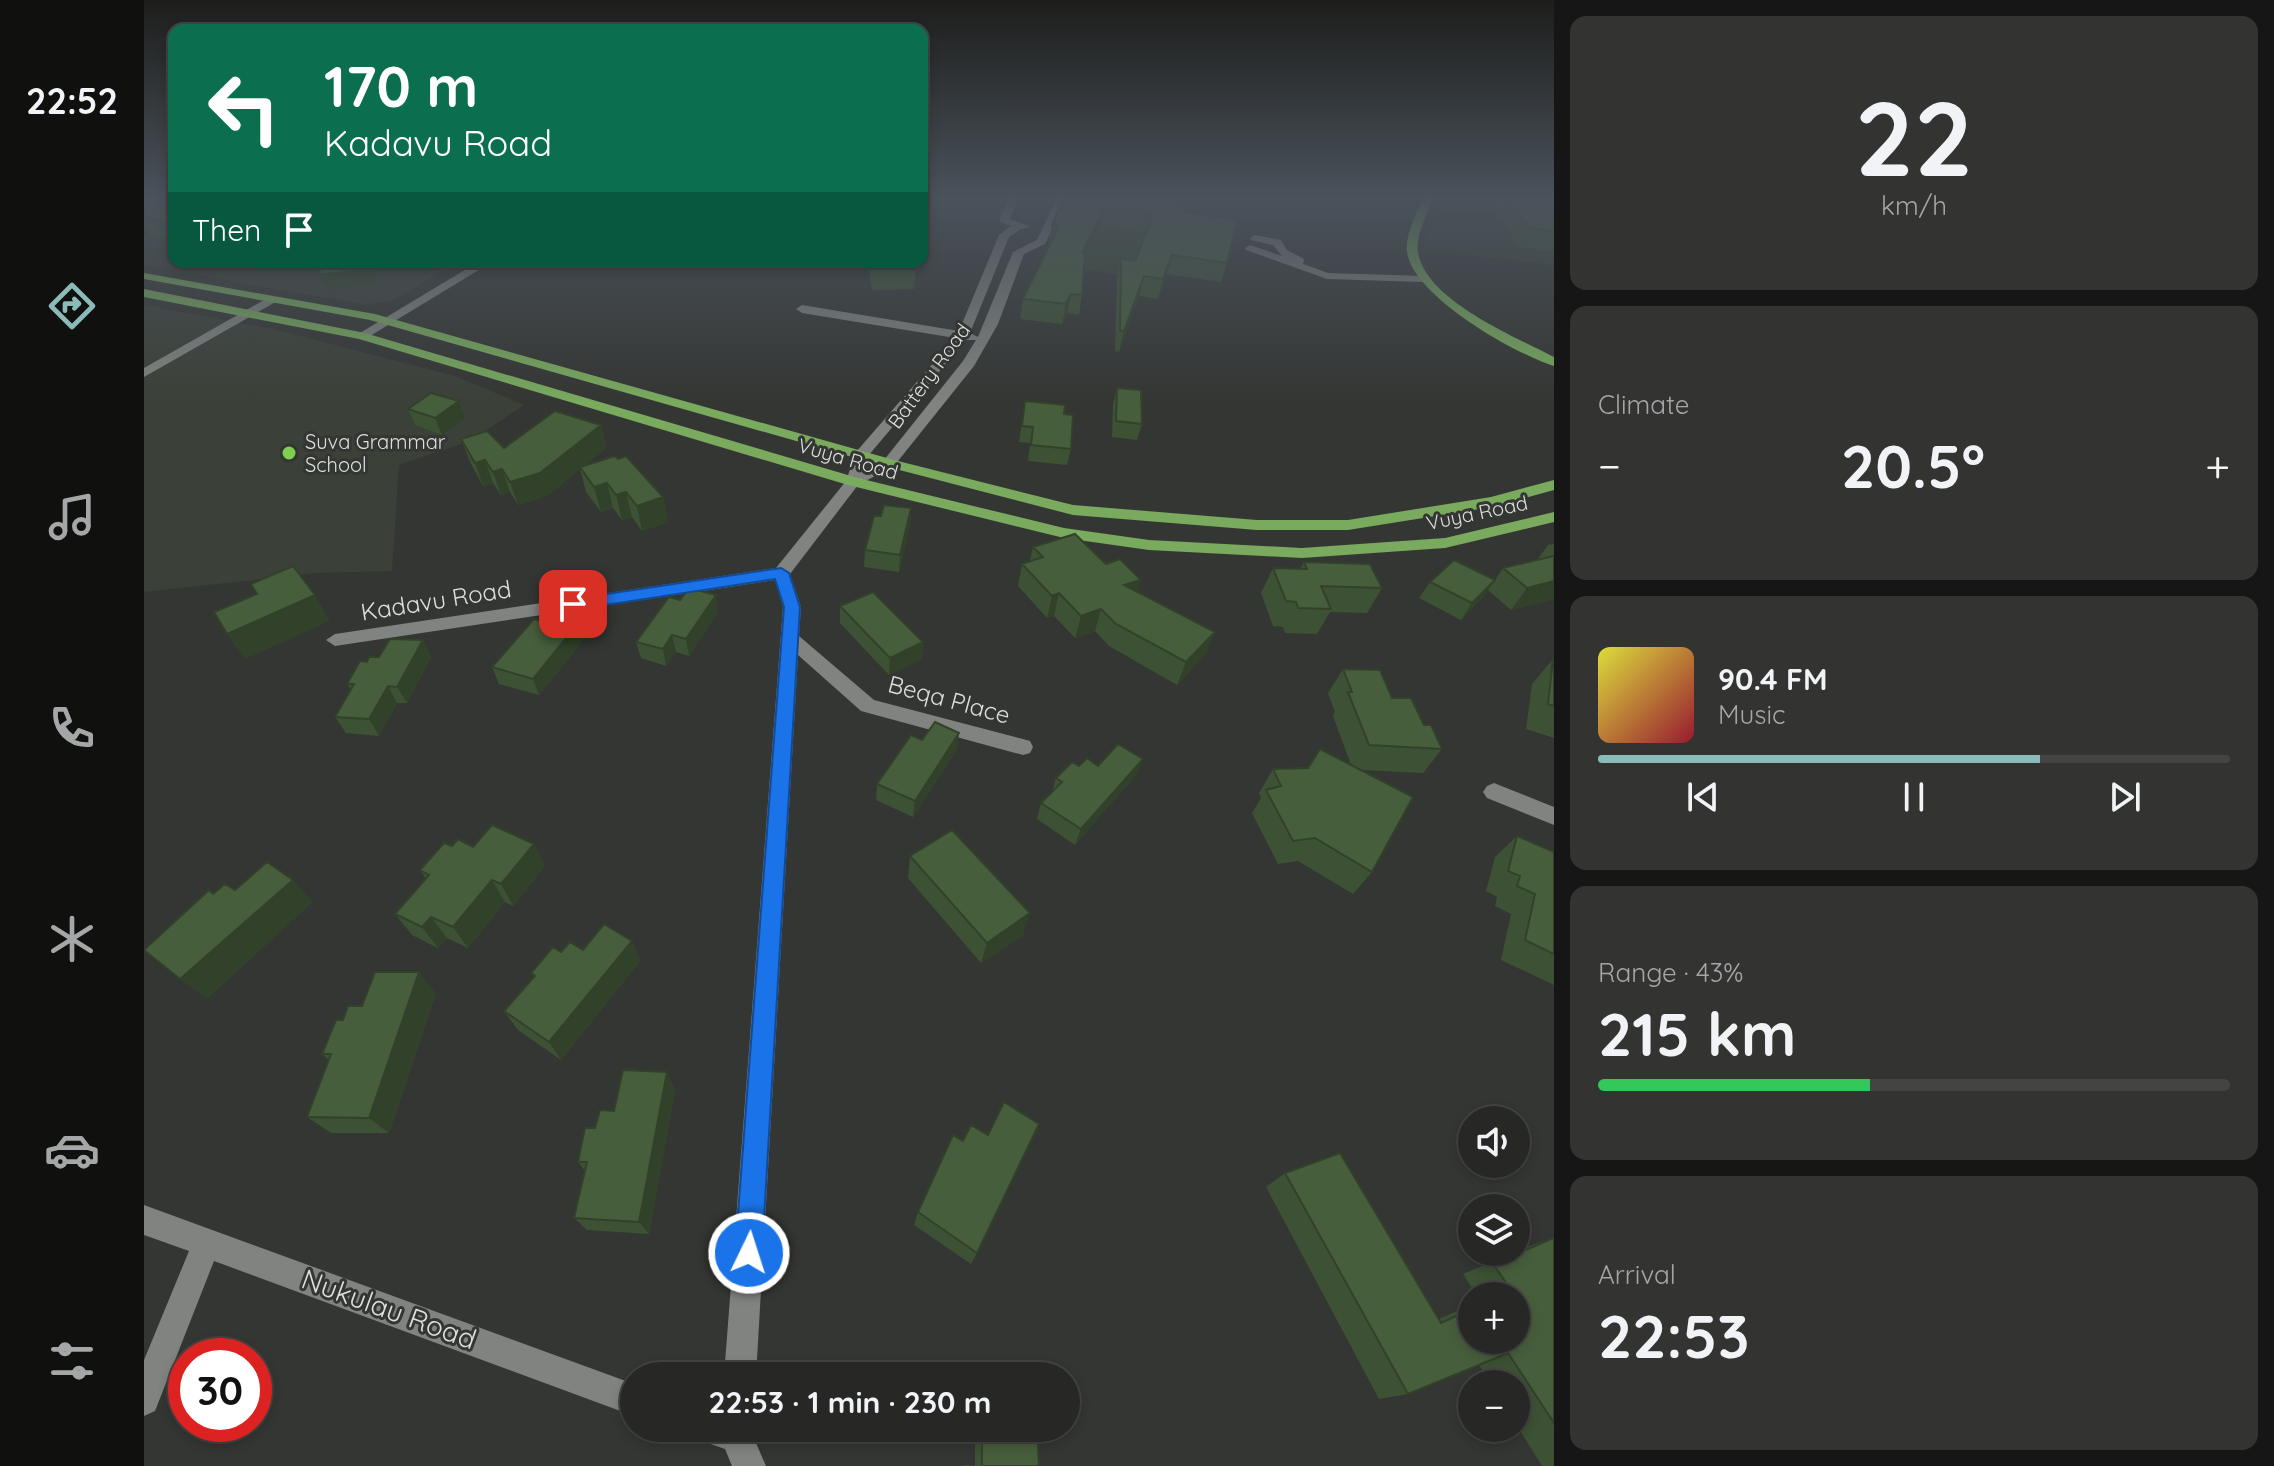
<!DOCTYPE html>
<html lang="en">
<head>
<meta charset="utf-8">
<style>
	body { margin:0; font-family:Quicksand,sans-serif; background:#333432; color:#f1f3f6; height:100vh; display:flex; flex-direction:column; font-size:30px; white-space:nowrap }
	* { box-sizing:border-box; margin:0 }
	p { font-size:26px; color:#a4a6a7 }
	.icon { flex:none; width:44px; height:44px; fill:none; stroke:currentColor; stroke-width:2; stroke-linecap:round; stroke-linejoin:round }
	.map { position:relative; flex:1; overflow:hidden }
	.drawer { display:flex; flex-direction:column; gap:16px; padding:16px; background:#151615; width:720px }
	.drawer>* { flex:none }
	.top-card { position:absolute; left:24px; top:24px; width:760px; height:244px; border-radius:16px; box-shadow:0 4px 12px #0003,0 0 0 2px #434443; background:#0b6e4f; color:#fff; overflow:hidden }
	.buttons { position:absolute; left:1314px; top:1106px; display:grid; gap:16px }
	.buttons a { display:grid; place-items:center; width:72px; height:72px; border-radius:50%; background:#272826; box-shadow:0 4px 12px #0003,0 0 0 2px #434443; font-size:40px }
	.speed { position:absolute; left:24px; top:1338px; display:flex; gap:16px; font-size:40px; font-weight:700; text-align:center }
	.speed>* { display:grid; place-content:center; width:104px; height:104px; border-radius:50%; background:#272826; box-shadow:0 4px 12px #0003,0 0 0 2px #434443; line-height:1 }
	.speed .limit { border:12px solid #d22; background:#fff; color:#111 }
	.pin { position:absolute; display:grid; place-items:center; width:68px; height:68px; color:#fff; margin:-34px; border-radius:16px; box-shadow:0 4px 12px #0006 }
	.me { position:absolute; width:88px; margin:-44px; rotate:4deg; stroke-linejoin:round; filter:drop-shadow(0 0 6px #0008) }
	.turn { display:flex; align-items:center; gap:28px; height:168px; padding:0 24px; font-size:36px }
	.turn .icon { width:104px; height:104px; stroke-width:2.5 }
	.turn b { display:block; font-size:56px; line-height:68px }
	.then { display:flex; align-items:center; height:76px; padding:0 24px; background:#0003; gap:16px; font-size:30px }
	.big { font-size:60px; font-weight:700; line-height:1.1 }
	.drawer .widget { flex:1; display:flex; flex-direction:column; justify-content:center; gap:12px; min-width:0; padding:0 28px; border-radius:16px; background:#333432 }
	.drawer .dial { align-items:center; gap:0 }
	.dial b { font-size:104px; line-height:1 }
	.song { display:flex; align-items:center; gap:24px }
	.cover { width:96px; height:96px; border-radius:12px; background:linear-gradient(135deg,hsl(60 70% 55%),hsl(350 70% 35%)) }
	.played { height:8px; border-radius:4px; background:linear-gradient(90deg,#8bbbb9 70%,#434443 70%) }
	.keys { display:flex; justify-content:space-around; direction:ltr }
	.heat { display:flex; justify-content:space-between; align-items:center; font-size:44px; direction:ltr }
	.charge { height:12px; border-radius:6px; background:linear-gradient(90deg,#34c759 43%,#434443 0) }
	.trip { position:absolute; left:476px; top:1362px; width:460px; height:80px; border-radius:40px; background:#272826; box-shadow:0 4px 12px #0003,0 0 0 2px #434443; font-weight:700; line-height:80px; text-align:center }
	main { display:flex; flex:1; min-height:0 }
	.tab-bar { display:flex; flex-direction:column; width:144px; justify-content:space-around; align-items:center; background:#10100f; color:#a4a6a7 }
	.tab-bar .icon { width:56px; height:56px }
	.tab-bar .current { color:#8bbbb9 }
	.tab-bar b { font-size:36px; color:#f1f3f6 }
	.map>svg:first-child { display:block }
	.built { fill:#3b4038 }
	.green { fill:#36462f }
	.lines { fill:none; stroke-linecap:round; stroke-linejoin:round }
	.minor { fill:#80837f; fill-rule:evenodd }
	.major { fill:#79aa5e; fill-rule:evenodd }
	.wall { fill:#3d5134 }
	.shaded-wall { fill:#32422a }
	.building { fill:#475e3c; stroke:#32422a; stroke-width:2 }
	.route { fill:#1a73e8; stroke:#114b97; stroke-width:2 }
	.poi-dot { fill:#7fd052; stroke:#343633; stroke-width:3 }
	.labels { text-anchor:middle; stroke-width:6; stroke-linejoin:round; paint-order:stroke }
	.far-street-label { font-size:20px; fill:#dddfdd; stroke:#343633 }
	.far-poi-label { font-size:20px; fill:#dddfdd; stroke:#343633; text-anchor:start }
	.street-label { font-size:24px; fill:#dddfdd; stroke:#343633 }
	.near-street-label { font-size:28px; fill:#dddfdd; stroke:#343633 }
</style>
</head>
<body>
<main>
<nav class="tab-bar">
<b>22:52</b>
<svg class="icon current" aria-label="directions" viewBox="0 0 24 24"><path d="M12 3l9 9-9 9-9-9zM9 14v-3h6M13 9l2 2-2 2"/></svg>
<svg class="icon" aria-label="music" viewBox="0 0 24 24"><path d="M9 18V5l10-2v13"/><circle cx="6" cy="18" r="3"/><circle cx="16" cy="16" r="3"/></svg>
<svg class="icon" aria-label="phone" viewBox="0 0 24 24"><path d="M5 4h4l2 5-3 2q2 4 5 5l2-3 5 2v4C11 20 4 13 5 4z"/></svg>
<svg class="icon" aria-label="climate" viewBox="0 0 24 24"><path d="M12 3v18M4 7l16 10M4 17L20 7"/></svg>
<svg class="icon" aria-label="car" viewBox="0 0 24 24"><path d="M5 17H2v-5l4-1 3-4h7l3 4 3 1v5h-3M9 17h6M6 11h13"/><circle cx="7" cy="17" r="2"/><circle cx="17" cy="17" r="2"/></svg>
<svg class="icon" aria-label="filters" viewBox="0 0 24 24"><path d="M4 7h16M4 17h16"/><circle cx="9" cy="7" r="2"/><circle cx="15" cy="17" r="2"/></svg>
</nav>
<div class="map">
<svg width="1410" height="1466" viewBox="0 0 1410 1466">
	<rect width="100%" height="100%" fill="#343633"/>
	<path class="built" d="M0 198H30V262H315L247 301 221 305 0 265Z
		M1296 198H1410V265L1279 250Z
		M0 305 129 329 311 376 380 405 326 441 255 465 248 571 172 573 0 592Z"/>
	<path class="green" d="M957 227 1006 234 990 277 937 269Z"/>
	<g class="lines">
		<path class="minor" d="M864 198H874L866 219 887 227 877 229 865 237 826 333 834 337 869 252 893 240 913 198H923L901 244 880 254 854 324 830 366 750 466 714 485 646 574 657 607 655 636 730 700 879 739 886 741 889 747 886 753 879 755 717 711 654 655 612 1376H580L639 607 631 580 191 646 182 640 191 634 632 568 702 481 712 452 811 338 658 313 652 309 658 305 815 331 855 235 867 226 855 221ZM822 340H832L819 361 740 460 720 470 724 456Z
			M1111 235 1137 240 1143 250 1160 259 1159 264 1184 273 1279 276 1285 279 1279 282 1183 279 1102 250 1101 248 1106 245 1138 256 1129 245 1107 240 1106 238Z
			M334 262H348L221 339 211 336Z
			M127 296 137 299 0 377V368Z
			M1350 783 1410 807V825L1343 798 1339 792 1343 786Z
			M0 1205 490 1384V1416L70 1261 11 1411 0 1416V1360L45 1251 0 1235Z
			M551 1428H609V1436L622 1466H588L581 1449 555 1440Z"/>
		<path class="major" d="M1279 198H1289C1284 214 1271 235 1274 252 1281 300 1372 337 1410 357V366C1371 354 1267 295 1263 251 1261 234 1273 214 1279 198Z
			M0 273 231 314 750 460 929 505 1113 520H1204L1347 497 1410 480V490L1348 507 1204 530H1113L929 515 740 466 226 320 0 279Z
			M0 289 221 333 714 478 920 528 1005 540 1158 548 1301 538 1410 512V522L1301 548 1158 558 1005 550 920 538 704 485 215 339 0 297Z"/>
	</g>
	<path class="wall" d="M0 198H30V242L5 234 0 237Z
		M920 198H1036L1034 203 1040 212 1083 263 1077 282 1023 274 1014 299 995 296 975 352 971 351 973 279 977 259 991 261 1002 233 956 226 941 259 938 295 935 315 923 313 918 324 876 319 879 299 906 243H905L908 225Z
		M1351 198H1410V250L1375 247 1348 204Z
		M724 262H771L772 266 770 289 728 290Z
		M973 388 998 424 993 440 968 437 969 404Z
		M315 401 321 418 298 435 271 425 264 409Z
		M881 401 920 414 927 449 923 465 884 461 886 443 875 442Z
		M457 425 462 448 440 466 474 459 519 497 524 522 498 531 488 517 478 520 469 508 457 512 442 492 436 469 403 496 374 505 366 492 357 495 349 483 339 486 326 462 317 439 360 448Z
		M767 508 766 525 755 572 720 567 721 550 737 516Z
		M1410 544V599L1367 610 1344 590 1339 597 1317 620 1275 598 1286 582 1351 580 1359 568 1393 560 1404 545Z
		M889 547 962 564 993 592 1071 632 1061 655 1033 685 965 646 951 631 931 638 910 616 903 618 874 586 878 564 886 561Z
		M1160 562 1238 588 1223 613 1186 612 1173 634 1141 633 1139 627 1129 626 1117 593 1129 568 1156 569Z
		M696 606 779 642 778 659 745 675 696 623Z
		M574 612 545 656 532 652 522 666 497 658 492 642Z
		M446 632 395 695 355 684 348 667Z
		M279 640 287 657 263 703H253L235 736 202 733 191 717 207 690 203 684 223 662Z
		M1409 659H1410V738L1382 729 1388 684Z
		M1199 669 1248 698 1280 725 1298 749 1279 773 1217 770 1228 872 1209 894 1154 861 1134 864 1108 813 1117 798 1115 793 1129 769 1207 765 1189 716 1191 712 1184 693Z
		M815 733 813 749 769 817 732 800 733 784 778 740Z
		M999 759 992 775 931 845 893 819 897 803 908 792 912 778 935 766H954Z
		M1373 836 1410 852V985L1357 960 1367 914 1351 906 1353 897 1342 891 1351 857Z
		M390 844 401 866 369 906 361 902 324 948 303 938 294 948 268 935 251 914 282 879 276 870 308 846Z
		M766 856 879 935 837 963 764 878Z
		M488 941 496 961 417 1060 374 1030 360 1011 389 977 387 973 417 952 439 950Z
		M292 993 245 1133H187L163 1117 185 1060 178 1054 199 1020 218 1006Z
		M523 1072 531 1090 505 1234 443 1230 430 1218 441 1171 434 1162 451 1128 470 1111Z
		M1141 1173 1295 1319 1328 1304V1340L1372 1296H1333L1319 1274 1386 1246 1410 1238V1466H1398L1372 1424V1384H1347L1335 1365 1264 1394 1235 1399 1122 1187Z
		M774 1212 833 1253 827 1264 770 1225Z
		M831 1428H893L895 1466H817L823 1465 831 1466Z"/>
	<path class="shaded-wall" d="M960 208 956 226 935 273 938 253Z
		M0 226 5 234 0 237Z
		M1028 255 1023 274 1014 299 1019 279Z
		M226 262H287L232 269 231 284 182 290 178 281H176L169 266Z
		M1000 276 995 296 975 352 980 331Z
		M927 294 923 313 918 324 922 304Z
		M315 401 321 418 298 435 291 418Z
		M457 425 462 448 403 496 374 505 366 482Z
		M341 460 349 483 339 486 331 463Z
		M358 469 366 492 357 495 349 472Z
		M463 483 469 508 457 512 450 487Z
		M482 492 488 517 478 520 472 495Z
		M519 497 524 522 498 531 493 506Z
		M767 508 766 525 755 572 756 555Z
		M997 580 990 602 980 585Z
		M1351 580 1339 597 1317 620 1328 603Z
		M1410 581V599L1367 610 1383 588Z
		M915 593 910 616 903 618 908 596Z
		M171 595 186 621 101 659 83 634Z
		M572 595 574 612 545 656 542 639Z
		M957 609 951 631 931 638 937 616Z
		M440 616 446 632 395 695 389 679Z
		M1071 632 1061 655 1033 685 1042 662Z
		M528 635 532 652 522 666 519 649Z
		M279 640 287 657 263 703 253 687Z
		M779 642 778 659 745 675 746 658Z
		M244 686 253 703 235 736 225 719Z
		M815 733 813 749 769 817 771 801Z
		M999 759 992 775 931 845 937 829Z
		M390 844 401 866 369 906 357 884Z
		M149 880 169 902 63 999 36 979Z
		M348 880 361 902 324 948 309 927Z
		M886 913 879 935 837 963 843 943Z
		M287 917 303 938 294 948 278 927Z
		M488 941 496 961 417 1060 405 1042Z
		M275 972 292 993 245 1133 225 1118Z
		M523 1072 531 1090 505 1234 495 1222Z"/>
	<path class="building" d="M0 198H30V226L0 217Z
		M920 198H1034L1032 203 1042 205 1040 212 1093 220 1083 263 1028 255 1019 279 1000 276 980 331H976L977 259 991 261 1009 214 960 208 938 253 941 254 938 295 927 294 922 304 879 299 915 226 908 225Z
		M1364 198H1410V231L1385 228Z
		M170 262H226V269L175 275 177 266H169Z
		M728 262H771L772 266 729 267Z
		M973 388 997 390 998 424 972 421Z
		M287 393 315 401 291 418 264 409Z
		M881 401 921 405 920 414 929 415 927 449 887 445 889 427 878 426Z
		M411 411 457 425 396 473 366 482 358 469 349 472 341 460 331 463 317 439 343 431 360 448Z
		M471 456 474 459 482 456 519 497 493 506 482 492 472 495 463 483 450 487 436 467Z
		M740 505 767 508 756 555 721 550 730 516H737Z
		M931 534 962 564 976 559 997 580 980 585 1071 632 1042 662 972 624 957 609 937 616 915 593 908 596 878 564 899 557 889 547Z
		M1410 556V581L1383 588 1359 568Z
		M1310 560 1351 580 1328 603 1286 582Z
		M1160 562 1226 564 1238 588 1177 586 1187 609 1154 608 1152 602 1142 601 1129 568 1163 569Z
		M149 566 171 595 83 634 70 612 113 594 107 584Z
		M545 588 572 595 542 639 528 635 519 649 492 642 525 597 536 600Z
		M729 592 779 642 746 658 696 606Z
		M416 609 440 616 389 679 348 667 390 619 403 623Z
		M246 639 279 640 253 687 244 686 225 719 191 717 210 684H203L216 661 223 662 225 657H235Z
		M1409 659H1410V706L1404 704Z
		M1199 669 1236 670 1248 698H1267L1280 725H1287L1298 749 1225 745 1204 692H1208Z
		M791 722 815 733 771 801 733 784 767 735 778 740Z
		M974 744 999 759 937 829 897 803 918 782 912 778 928 762 935 766 943 758 954 766Z
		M1176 749 1269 797 1228 872 1171 838 1149 841 1122 790 1137 786 1129 769 1164 768Z
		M348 825 390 844 357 884 348 880 309 927 287 917 278 927 251 914 285 875 276 870 300 843 308 846 314 839 329 847Z
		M808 830 886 913 843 943 766 856Z
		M1373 836 1410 852V954L1381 940 1391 894 1373 886 1376 876 1364 871Z
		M123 862 149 880 36 979 0 950 65 890 69 894 81 884 91 890Z
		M460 924 488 941 405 1042 360 1011 391 976 387 973 409 947 417 952 426 942 439 950Z
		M231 972H275L225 1118 163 1117 187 1054H178L192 1020H199L204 1006H218Z
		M479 1070 523 1072 495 1222 430 1218 443 1162H434L441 1128H451L456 1110 470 1111Z
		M860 1102 895 1124 833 1253 774 1212 809 1135 819 1141 827 1125 844 1135Z
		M1196 1153 1297 1323 1328 1309V1340H1372V1296H1357L1368 1291 1349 1264 1410 1238V1423L1364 1353 1264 1394 1141 1173Z
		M838 1428H893L895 1466H838Z"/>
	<linearGradient id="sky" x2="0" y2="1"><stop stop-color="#1d1e1c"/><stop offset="0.49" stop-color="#4a525b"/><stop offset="1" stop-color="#4a525b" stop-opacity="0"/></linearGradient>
	<rect width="1410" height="403" fill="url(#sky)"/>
	<path class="route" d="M637 568 645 573 656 607 618 1253 614 1263 605 1267 595 1263 591 1253 640 607 631 579 429 610 421 604 429 599Z"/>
	<circle class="poi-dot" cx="145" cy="453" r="8"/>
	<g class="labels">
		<g class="far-street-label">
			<text transform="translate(785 376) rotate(-54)" y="7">Battery Road</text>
			<text transform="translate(704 459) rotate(16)" y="7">Vuya Road</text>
			<text transform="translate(1333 513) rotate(-12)" y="7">Vuya Road</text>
		</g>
		<g class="far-poi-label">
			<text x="161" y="449">Suva Grammar<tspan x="161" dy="23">School</tspan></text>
		</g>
		<g class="street-label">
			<text transform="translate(292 601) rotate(-9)" y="8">Kadavu Road</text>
			<text transform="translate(805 700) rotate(15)" y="8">Beqa Place</text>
		</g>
		<g class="near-street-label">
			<text transform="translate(245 1309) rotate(20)" y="10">Nukulau Road</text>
		</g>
	</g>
</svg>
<div class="buttons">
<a><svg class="icon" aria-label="sound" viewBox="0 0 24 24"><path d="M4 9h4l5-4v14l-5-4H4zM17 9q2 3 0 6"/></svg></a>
<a><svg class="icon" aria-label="layers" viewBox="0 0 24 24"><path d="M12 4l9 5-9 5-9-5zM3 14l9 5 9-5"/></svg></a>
<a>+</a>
<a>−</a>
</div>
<div class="speed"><div class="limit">30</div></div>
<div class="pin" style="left:429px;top:604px;background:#d93025"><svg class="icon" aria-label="arrive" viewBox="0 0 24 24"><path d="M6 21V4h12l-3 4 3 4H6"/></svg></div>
<svg class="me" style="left:605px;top:1253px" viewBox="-20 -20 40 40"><circle r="17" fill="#1a73e8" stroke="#fff" stroke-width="3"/><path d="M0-11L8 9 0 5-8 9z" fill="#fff"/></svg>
<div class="trip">22:53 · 1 min · 230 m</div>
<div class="top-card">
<div class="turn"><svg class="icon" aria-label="left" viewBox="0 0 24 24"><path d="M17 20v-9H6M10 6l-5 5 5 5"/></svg><div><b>170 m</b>Kadavu Road</div></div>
<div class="then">Then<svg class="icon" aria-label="arrive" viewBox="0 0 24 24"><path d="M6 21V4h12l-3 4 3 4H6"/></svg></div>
</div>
</div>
<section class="drawer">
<div class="widget dial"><b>22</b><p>km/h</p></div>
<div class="widget"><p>Climate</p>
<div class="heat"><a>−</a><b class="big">20.5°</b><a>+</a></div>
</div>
<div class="widget">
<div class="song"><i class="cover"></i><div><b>90.4 FM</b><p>Music</p></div></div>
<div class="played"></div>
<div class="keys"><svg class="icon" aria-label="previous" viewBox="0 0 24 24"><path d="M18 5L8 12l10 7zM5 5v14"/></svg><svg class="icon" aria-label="pause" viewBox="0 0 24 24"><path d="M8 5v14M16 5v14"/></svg><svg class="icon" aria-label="next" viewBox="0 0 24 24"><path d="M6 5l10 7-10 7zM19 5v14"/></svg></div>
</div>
<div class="widget"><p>Range · 43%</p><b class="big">215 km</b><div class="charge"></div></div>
<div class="widget"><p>Arrival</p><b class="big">22:53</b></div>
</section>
</main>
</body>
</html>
